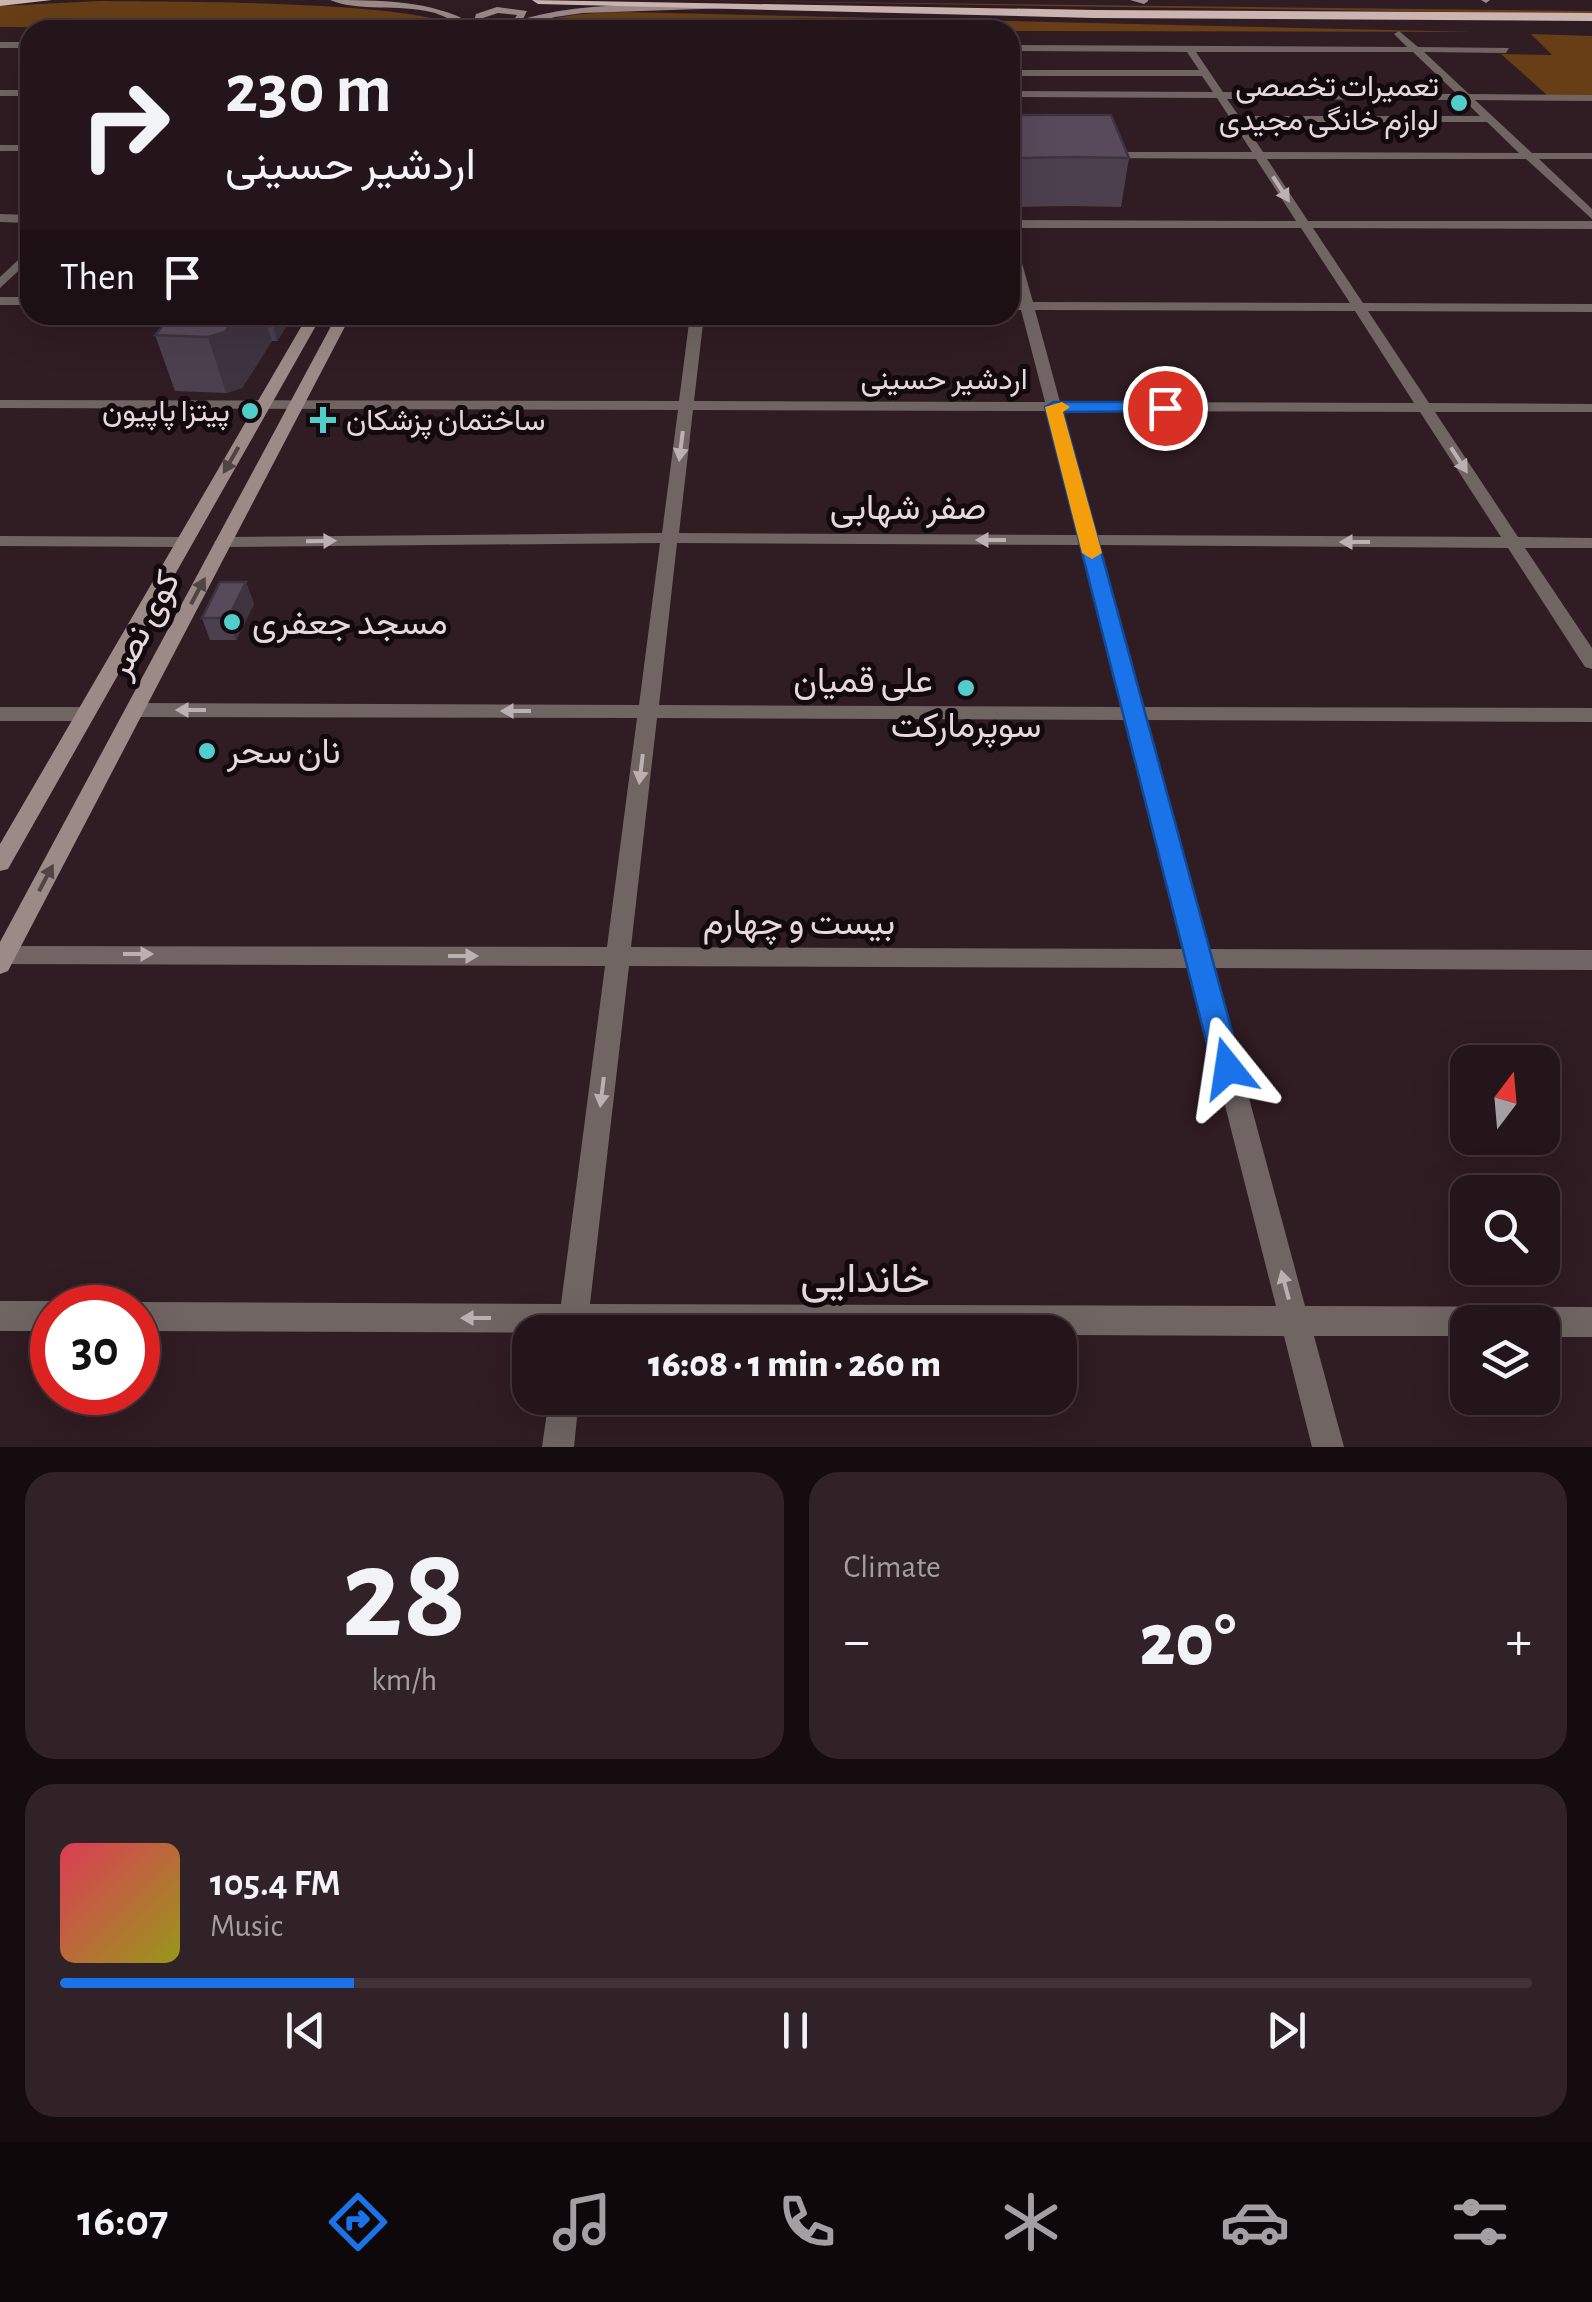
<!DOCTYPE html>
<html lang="en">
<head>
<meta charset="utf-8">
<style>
	body { margin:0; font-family:"Alegreya Sans",Vazirmatn,sans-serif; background:#302227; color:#f1f3f6; height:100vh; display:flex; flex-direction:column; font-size:38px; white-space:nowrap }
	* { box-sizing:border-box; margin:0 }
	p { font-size:32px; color:#a39fa2 }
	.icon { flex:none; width:55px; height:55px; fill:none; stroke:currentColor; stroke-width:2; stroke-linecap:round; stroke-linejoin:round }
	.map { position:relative; height:1447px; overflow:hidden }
	.sheet { display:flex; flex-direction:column; gap:25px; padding:25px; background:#140c0e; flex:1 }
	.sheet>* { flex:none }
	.hud { position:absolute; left:20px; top:20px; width:1000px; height:305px; border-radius:30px; box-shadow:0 10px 40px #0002,0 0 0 2px #413439; background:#24151a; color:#f1f3f6; overflow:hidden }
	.needle { width:65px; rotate:16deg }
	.tools { position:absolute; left:1450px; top:1045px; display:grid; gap:20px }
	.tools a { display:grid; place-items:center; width:110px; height:110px; border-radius:20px; background:#24151a; box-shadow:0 10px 40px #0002,0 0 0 2px #413439; font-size:50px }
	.speed { position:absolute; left:30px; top:1285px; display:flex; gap:20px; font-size:50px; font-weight:700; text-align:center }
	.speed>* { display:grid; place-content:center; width:130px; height:130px; border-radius:50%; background:#24151a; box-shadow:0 10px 40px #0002,0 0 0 2px #413439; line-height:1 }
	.speed .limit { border:15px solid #d22; background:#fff; color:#111 }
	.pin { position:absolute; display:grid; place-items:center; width:85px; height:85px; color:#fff; margin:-42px; border:5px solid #fff; border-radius:50%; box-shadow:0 2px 10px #0007 }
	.me { position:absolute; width:110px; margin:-55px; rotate:345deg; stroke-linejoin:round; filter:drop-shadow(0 0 8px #0008) }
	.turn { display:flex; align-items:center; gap:35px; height:210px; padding:0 40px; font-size:45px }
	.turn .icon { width:130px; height:130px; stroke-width:2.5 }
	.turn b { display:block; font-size:70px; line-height:85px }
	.then { display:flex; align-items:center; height:95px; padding:0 40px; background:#0003; gap:20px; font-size:38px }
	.big { font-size:75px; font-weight:800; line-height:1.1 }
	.sheet .card { flex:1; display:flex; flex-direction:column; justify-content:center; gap:15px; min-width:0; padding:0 35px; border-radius:30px; background:#302227 }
	.sheet .dial { align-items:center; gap:0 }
	.dial b { font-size:130px; line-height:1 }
	.song { display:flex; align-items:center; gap:30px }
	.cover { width:120px; height:120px; border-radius:15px; background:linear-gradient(135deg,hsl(350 70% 55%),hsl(60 70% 35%)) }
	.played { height:10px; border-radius:5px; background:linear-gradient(90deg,#1a73e8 20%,#413439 20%) }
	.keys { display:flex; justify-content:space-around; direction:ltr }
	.heat { display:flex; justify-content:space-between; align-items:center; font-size:55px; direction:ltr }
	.sheet .tiles { flex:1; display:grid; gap:25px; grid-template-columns:1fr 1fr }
	.card:last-child { grid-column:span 2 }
	.trip { position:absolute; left:512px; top:1315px; width:565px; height:100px; border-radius:30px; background:#24151a; box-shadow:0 10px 40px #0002,0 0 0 2px #413439; font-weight:800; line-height:100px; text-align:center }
	.tab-bar { display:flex; height:160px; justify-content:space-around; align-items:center; background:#0e080a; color:#a39fa2 }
	.tab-bar .icon { width:70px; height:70px }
	.tab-bar .current { color:#1a73e8 }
	.tab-bar b { font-size:45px; color:#f1f3f6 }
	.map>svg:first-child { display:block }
	.green { fill:#673e16 }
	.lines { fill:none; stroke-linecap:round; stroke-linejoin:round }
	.minor { fill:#706563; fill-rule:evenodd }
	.secondary { fill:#9b8a87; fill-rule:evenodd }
	.trunk { fill:#ccb4b0; fill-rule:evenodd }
	.wall { fill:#4d404e }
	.shaded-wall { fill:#3e3440 }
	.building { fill:#594a5b; stroke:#3e3440; stroke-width:2.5 }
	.oneway { fill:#bdb0b2 }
	.oneway2 { fill:#504444 }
	.route { fill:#1a73e8; stroke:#114b97; stroke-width:2.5 }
	.slow { fill:#f59e0b }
	.poi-dot { fill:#53cdca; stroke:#120a0d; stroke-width:4 }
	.labels { text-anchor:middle; stroke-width:10; stroke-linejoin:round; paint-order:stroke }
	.far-poi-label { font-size:30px; fill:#e6d8dd; stroke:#120a0d; text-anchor:end }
	.far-street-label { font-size:30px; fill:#e6d8dd; stroke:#120a0d }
	.street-label { font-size:35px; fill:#e6d8dd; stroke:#120a0d }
	.poi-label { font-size:35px; fill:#e6d8dd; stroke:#120a0d; text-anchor:start }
	.near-street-label { font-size:42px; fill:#e6d8dd; stroke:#120a0d }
</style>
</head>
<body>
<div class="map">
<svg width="1592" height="1447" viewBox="0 0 1592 1447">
	<rect width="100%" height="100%" fill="#301c23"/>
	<path class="green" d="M656 0 1592 11V14Z
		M101 1C171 2 418 0 465 29L0 27V6Z
		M626 12 1475 32 524 30C557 13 590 13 626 12Z
		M1531 34 1592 36V96L1547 95 1501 54 1552 55Z"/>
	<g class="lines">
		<path class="minor" d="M1399 31 1418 47 1509 48 1506 53 1424 52 1469 94 1592 95V101L1475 100 1532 153H1592V159H1539L1592 209V219L1526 159H1267L1308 221H1592V229L1313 228 1363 303 1592 304V312L1368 311 1429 403 1592 404V412H1435L1518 537 1592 538V548H1525L1592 648V669L1585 667 1508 548 1099 545 1143 707 1592 708V722L1146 720 1208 949 1592 950V970L1214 968 1305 1306 1592 1307V1337H1542V1322H1468V1336H1314L1344 1447H1312L1284 1336 138 1331V1308H127L138 1302 561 1304 605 966 5 964 0 962V946L607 947 637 718 135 717 125 710 135 703 639 705 660 543 223 547 214 542 223 537 662 533 678 410 0 408V400L679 401 690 315H704L694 401 1045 402 1021 310H1010V302H1019L1010 266V238L1016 242 1033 302 1350 303 1301 228H1010V220L1296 221 1256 159 1102 158 1097 155 1102 152H1252L1217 98 1010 97V91L1213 92 1202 76H1010V70H1199L1187 52 1010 51V45L1407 47 1394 34ZM1196 52H1413L1457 94 1223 92ZM1227 99 1464 100 1480 116H1239ZM1243 122H1487L1519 153 1263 152ZM1035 310 1355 311 1414 403 1060 402ZM693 410 1047 411 1079 535 679 533ZM1062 411 1420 412 1501 537 1096 535ZM677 543 1081 545 1123 707 659 705ZM657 718 1126 720 1185 949 631 947ZM629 966 1190 968 1276 1306 590 1304Z
			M0 42H30V48H0Z
			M0 90H30V96H0Z
			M0 145H30V151H0Z
			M0 214 30 215V223L0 222Z
			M30 249V260L0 288V277Z
			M0 297H30V305H0Z
			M0 536 185 537 194 542 185 547 0 546Z
			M0 707H85L95 714 85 721H0Z
			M0 1301H52L63 1308H52V1331H0Z
			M549 1398H579L574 1447H542Z"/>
		<path class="secondary" d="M330 0C377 0 433 0 473 24L476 14 497 7 527 11 523 19C589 1 658 5 726 5L730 8 583 13 555 17 510 30H497L512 23 517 15 498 13 483 18 482 30C464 30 449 16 431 12 399 4 359 12 330 0Z
			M1130 0H1148V1L1144 4Z
			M1481 0H1490L1486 3Z
			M308 315H322L8 869 0 871V844Z
			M337 315H351L8 971 0 974V942Z"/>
		<path class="trunk" d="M0 0H52L0 6Z
			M532 0 1094 10 1592 13V21L1094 18 538 4Z"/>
	</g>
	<path class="wall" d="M1010 112 1129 158 1121 207 1069 206 1015 207 1010 188Z
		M172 315H294L277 341H272L242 388 226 393 175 391 155 335Z
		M246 582 254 604 236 640H210L202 618Z"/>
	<path class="shaded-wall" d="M237 315H264L272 341 242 388 226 393 208 337Z
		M270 315H294L277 341Z
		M246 582 254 604 236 640 228 618Z"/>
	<path class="building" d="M1010 112 1015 115H1111L1129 158 1076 157 1020 158 1010 121Z
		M172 315H237L225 332 208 337 155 335Z
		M220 582H246L228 618H202Z"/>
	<defs><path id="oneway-solid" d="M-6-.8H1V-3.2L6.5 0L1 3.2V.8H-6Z" transform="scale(2.5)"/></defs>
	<g class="oneway">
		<use href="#oneway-solid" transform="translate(1281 189) rotate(57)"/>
		<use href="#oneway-solid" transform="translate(681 446) rotate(97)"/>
		<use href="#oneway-solid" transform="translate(1459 460) rotate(57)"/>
		<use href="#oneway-solid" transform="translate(991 540) rotate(-180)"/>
		<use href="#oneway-solid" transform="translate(321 541) rotate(-1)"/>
		<use href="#oneway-solid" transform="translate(1355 542) rotate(-180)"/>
		<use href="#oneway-solid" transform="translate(191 710) rotate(-180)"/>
		<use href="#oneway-solid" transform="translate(516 711) rotate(-180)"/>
		<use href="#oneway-solid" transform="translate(641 769) rotate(97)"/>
		<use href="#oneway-solid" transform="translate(138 954)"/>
		<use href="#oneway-solid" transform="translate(463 956)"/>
		<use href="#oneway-solid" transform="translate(602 1092) rotate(97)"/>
		<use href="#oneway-solid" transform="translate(1285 1285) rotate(-105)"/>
		<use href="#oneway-solid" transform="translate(476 1318) rotate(-180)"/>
	</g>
	<g class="oneway2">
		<use href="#oneway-solid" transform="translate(231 460) rotate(120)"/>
		<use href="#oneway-solid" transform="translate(198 591) rotate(-62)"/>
		<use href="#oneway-solid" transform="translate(46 878) rotate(-62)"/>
	</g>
	<path class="route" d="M1165 402 1174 408 1171 411 1063 412 1242 1068 1238 1076 1228 1080 1217 1076 1213 1068 1045 407 1054 402Z"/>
	<path class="slow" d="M1062 402 1070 407 1063 412 1102 553 1092 559 1082 553 1045 407Z"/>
	<g class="poi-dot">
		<circle cx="1459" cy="103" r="10"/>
		<circle cx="250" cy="411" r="10"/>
		<path d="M318 405h10v10h10v10h-10v10h-10v-10h-10v-10h10z"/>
		<circle cx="232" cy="622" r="10"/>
		<circle cx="966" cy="688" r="10"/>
		<circle cx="207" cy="751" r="10"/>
	</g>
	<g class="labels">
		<g class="far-poi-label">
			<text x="1439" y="96">تعمیرات تخصصی<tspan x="1439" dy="34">لوازم خانگی مجیدی</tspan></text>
			<text x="230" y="421">پیتزا پاپیون</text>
			<text x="346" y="430" text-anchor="start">ساختمان پزشکان</text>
		</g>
		<g class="far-street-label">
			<text x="944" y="389">اردشیر حسینی</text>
		</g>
		<g class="street-label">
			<text x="908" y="519">صفر شهابی</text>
			<text transform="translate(143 624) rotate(-62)" y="12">کوی نصر</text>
			<text x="863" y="692">علی قمیان</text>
			<text x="799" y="934">بیست و چهارم</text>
		</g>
		<g class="poi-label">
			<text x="252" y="634">مسجد جعفری</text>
			<text x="966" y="737" text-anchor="middle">سوپرمارکت</text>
			<text x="227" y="763">نان سحر</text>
		</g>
		<g class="near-street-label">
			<text x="865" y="1292">خاندایی</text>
		</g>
	</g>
</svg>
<div class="tools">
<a><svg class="needle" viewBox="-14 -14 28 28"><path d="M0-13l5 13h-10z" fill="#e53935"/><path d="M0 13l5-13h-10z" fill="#a39fa2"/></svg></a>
<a><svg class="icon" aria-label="search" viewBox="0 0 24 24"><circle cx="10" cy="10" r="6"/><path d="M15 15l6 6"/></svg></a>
<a><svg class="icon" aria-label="layers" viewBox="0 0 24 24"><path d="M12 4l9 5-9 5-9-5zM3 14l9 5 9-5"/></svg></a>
</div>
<div class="speed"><div class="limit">30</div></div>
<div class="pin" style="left:1165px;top:408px;background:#d93025"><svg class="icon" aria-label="arrive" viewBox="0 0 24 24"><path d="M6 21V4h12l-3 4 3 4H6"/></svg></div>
<svg class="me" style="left:1228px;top:1068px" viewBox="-20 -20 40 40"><path d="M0-17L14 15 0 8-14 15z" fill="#1a73e8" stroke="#fff" stroke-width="4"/></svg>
<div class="trip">16:08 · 1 min · 260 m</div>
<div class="hud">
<div class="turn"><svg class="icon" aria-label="right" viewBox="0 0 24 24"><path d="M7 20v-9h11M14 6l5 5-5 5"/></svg><div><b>230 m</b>اردشیر حسینی</div></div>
<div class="then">Then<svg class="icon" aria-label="arrive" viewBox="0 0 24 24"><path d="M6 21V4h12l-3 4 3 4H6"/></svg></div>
</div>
</div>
<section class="sheet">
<div class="tiles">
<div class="card dial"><b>28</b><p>km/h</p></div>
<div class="card"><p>Climate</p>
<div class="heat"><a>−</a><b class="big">20°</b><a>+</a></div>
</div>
<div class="card">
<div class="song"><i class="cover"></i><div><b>105.4 FM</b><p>Music</p></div></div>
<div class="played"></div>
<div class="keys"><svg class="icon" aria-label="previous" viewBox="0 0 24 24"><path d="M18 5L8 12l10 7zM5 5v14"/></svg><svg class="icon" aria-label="pause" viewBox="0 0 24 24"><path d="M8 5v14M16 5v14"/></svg><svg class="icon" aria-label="next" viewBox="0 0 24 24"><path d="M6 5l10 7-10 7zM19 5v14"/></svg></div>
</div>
</div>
</section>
<nav class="tab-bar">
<b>16:07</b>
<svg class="icon current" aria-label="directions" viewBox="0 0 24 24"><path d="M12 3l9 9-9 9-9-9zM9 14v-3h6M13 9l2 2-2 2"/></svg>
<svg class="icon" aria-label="music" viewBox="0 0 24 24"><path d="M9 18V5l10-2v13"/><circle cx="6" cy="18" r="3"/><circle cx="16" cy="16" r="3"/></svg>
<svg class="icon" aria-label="phone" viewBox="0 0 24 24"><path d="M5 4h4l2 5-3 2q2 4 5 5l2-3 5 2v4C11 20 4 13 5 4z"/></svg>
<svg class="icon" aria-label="climate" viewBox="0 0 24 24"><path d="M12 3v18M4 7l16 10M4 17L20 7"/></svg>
<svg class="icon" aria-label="car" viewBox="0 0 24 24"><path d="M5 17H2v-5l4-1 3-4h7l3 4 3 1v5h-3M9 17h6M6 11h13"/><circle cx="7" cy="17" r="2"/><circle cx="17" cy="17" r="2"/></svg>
<svg class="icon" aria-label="filters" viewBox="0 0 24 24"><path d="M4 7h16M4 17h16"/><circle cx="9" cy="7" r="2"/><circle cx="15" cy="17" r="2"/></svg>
</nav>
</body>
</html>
